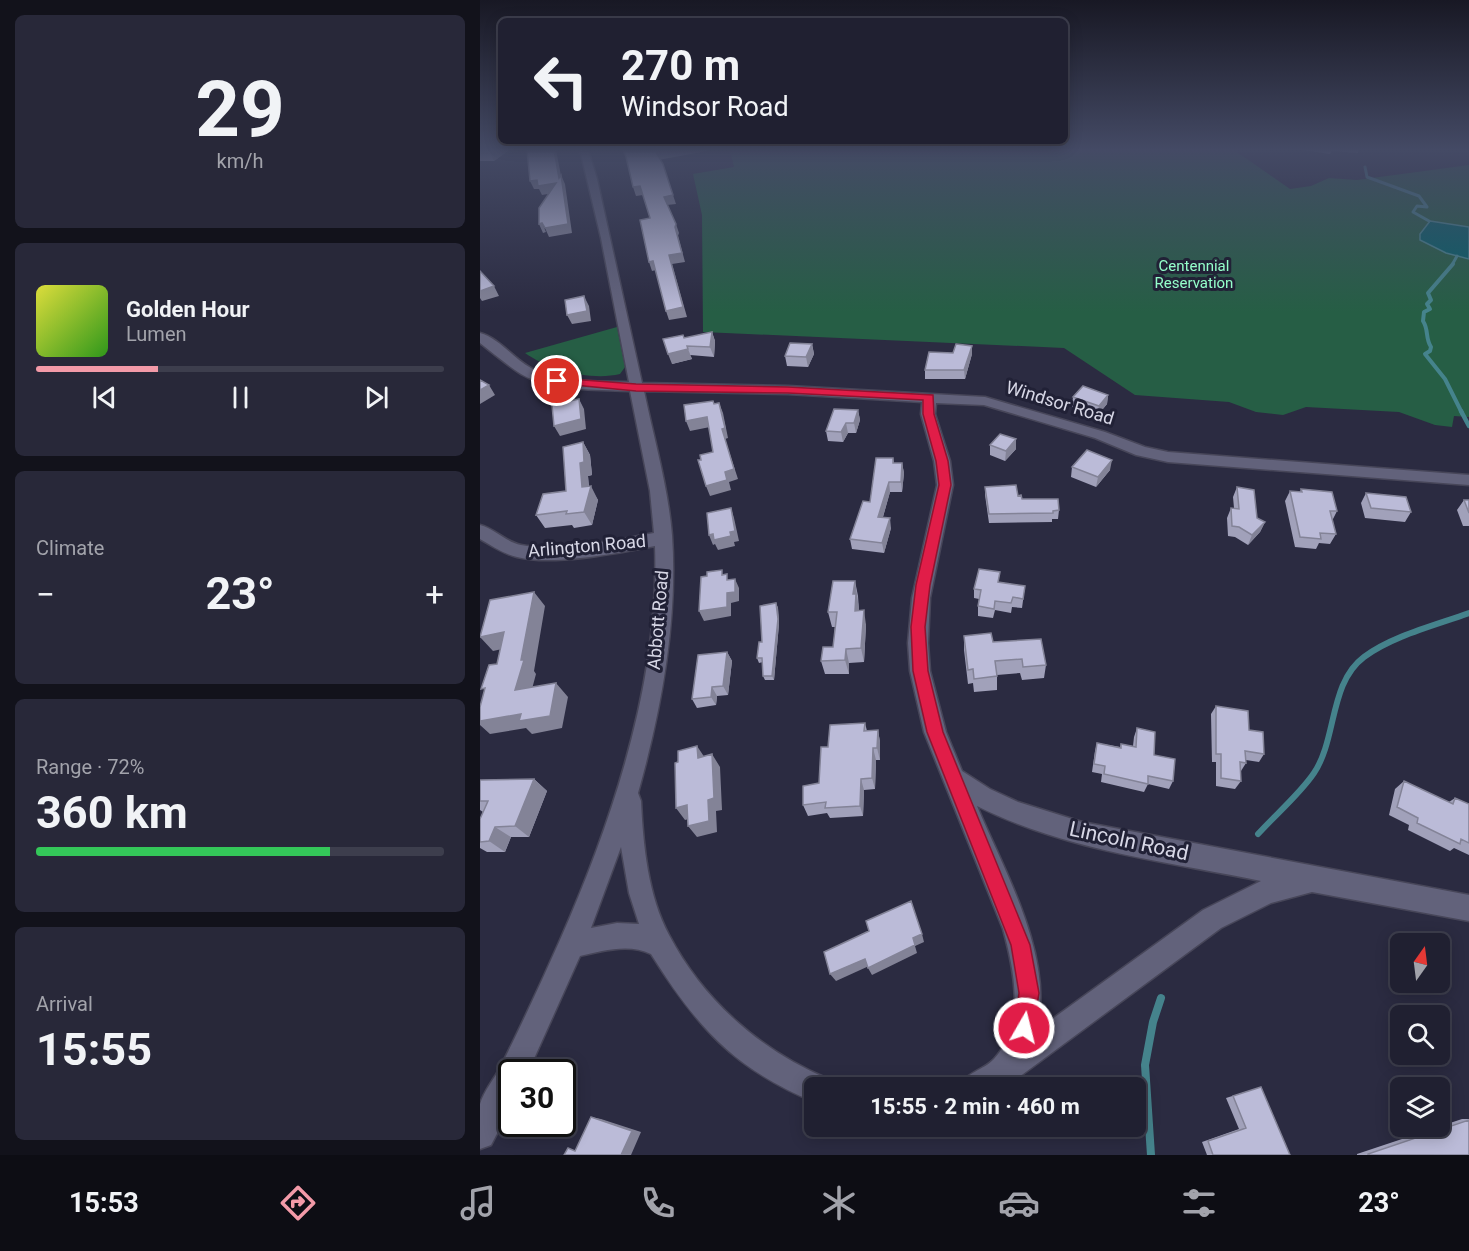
<!DOCTYPE html>
<html lang="en">
<head>
<meta charset="utf-8">
<style>
	body { margin:0; font-family:Roboto,sans-serif; background:#282839; color:#f1f3f6; height:100vh; display:flex; flex-direction:column; font-size:22px; white-space:nowrap }
	* { box-sizing:border-box; margin:0 }
	p { font-size:20px; color:#a2a3ab }
	.icon { flex:none; width:33px; height:33px; fill:none; stroke:currentColor; stroke-width:2; stroke-linecap:round; stroke-linejoin:round }
	.map { position:relative; flex:1; overflow:hidden }
	.panel { display:flex; flex-direction:column; gap:15px; padding:15px; background:#12121b; width:480px }
	.panel>* { flex:none }
	.hud { position:absolute; left:18px; top:18px; width:570px; height:126px; border-radius:9px; box-shadow:0 3px 15px #0003,0 0 0 2px #3d3e4d; background:#202031; color:#f1f3f6; overflow:hidden }
	.needle { width:39px; rotate:14deg }
	.buttons { position:absolute; left:910px; top:933px; display:grid; gap:12px }
	.buttons a { display:grid; place-items:center; width:60px; height:60px; border-radius:9px; background:#202031; box-shadow:0 3px 15px #0003,0 0 0 2px #3d3e4d; font-size:30px }
	.speed { position:absolute; left:18px; top:1059px; display:flex; gap:12px; font-size:30px; font-weight:700; text-align:center }
	.speed>* { display:grid; place-content:center; width:78px; height:78px; border-radius:50%; background:#202031; box-shadow:0 3px 15px #0003,0 0 0 2px #3d3e4d; line-height:1 }
	.speed .limit { border:3px solid #111; border-radius:9px; background:#fff; color:#111 }
	.pin { position:absolute; display:grid; place-items:center; width:51px; height:51px; color:#fff; margin:-26px; border:3px solid #fff; border-radius:50%; box-shadow:0 2px 6px #0007 }
	.me { position:absolute; width:66px; margin:-33px; rotate:8deg; stroke-linejoin:round; filter:drop-shadow(0 0 4px #0008) }
	.turn { display:flex; align-items:center; gap:21px; height:126px; padding:0 24px; font-size:27px }
	.turn .icon { width:78px; height:78px; stroke-width:2.5 }
	.turn b { display:block; font-size:42px; line-height:51px }
	.big { font-size:45px; font-weight:700; line-height:1.1 }
	.panel .card { flex:1; display:flex; flex-direction:column; justify-content:center; gap:9px; min-width:0; padding:0 21px; border-radius:9px; background:#282839 }
	.panel .dial { align-items:center; gap:0 }
	.dial b { font-size:78px; line-height:1 }
	.song { display:flex; align-items:center; gap:18px }
	.cover { width:72px; height:72px; border-radius:9px; background:linear-gradient(135deg,hsl(60 70% 55%),hsl(110 70% 35%)) }
	.played { height:6px; border-radius:3px; background:linear-gradient(90deg,#f39aa8 30%,#3d3e4d 30%) }
	.keys { display:flex; justify-content:space-around; direction:ltr }
	.heat { display:flex; justify-content:space-between; align-items:center; font-size:33px; direction:ltr }
	.charge { height:9px; border-radius:4px; background:linear-gradient(90deg,#34c759 72%,#3d3e4d 0) }
	.trip { position:absolute; left:324px; top:1077px; width:342px; height:60px; border-radius:9px; background:#202031; box-shadow:0 3px 15px #0003,0 0 0 2px #3d3e4d; font-weight:700; line-height:60px; text-align:center }
	.menu { display:flex; height:96px; justify-content:space-around; align-items:center; background:#0d0d14; color:#a2a3ab }
	.menu .icon { width:42px; height:42px }
	.menu .selected { color:#f39aa8 }
	.menu b { font-size:27px; color:#f1f3f6 }
	main { display:flex; flex:1; min-height:0 }
	.map>svg:first-child { display:block }
	.green { fill:#265e45 }
	.water { fill:#065f66; stroke:#45838c; stroke-width:1.5 }
	.lines { fill:none; stroke-linecap:round; stroke-linejoin:round }
	.stream-far4 { stroke:#45838c; stroke-width:3 }
	.stream-far3 { stroke:#45838c; stroke-width:4 }
	.stream-far2 { stroke:#45838c; stroke-width:4.5 }
	.stream-far1 { stroke:#45838c; stroke-width:6 }
	.stream { stroke:#45838c; stroke-width:8 }
	.minor-casing { stroke:#474659; stroke-width:3 }
	.minor { fill:#62627b; fill-rule:evenodd }
	.wall { fill:#a1a1ba }
	.shaded-wall { fill:#838397 }
	.building { fill:#bbbbd8; stroke:#838397; stroke-width:1.5 }
	.route { fill:#e11d48; stroke:#92132f; stroke-width:1.5 }
	.labels { text-anchor:middle; stroke-width:6; stroke-linejoin:round; paint-order:stroke }
	.far-park-label { font-size:15px; fill:#94feca; stroke:#212136 }
	.street-label { font-size:18px; fill:#d7d7e6; stroke:#212136 }
	.near-street-label { font-size:21px; fill:#d7d7e6; stroke:#212136 }
</style>
</head>
<body>
<main>
<section class="panel">
<div class="card dial"><b>29</b><p>km/h</p></div>
<div class="card">
<div class="song"><i class="cover"></i><div><b>Golden Hour</b><p>Lumen</p></div></div>
<div class="played"></div>
<div class="keys"><svg class="icon" aria-label="previous" viewBox="0 0 24 24"><path d="M18 5L8 12l10 7zM5 5v14"/></svg><svg class="icon" aria-label="pause" viewBox="0 0 24 24"><path d="M8 5v14M16 5v14"/></svg><svg class="icon" aria-label="next" viewBox="0 0 24 24"><path d="M6 5l10 7-10 7zM19 5v14"/></svg></div>
</div>
<div class="card"><p>Climate</p>
<div class="heat"><a>−</a><b class="big">23°</b><a>+</a></div>
</div>
<div class="card"><p>Range · 72%</p><b class="big">360 km</b><div class="charge"></div></div>
<div class="card"><p>Arrival</p><b class="big">15:55</b></div>
</section>
<div class="map">
<svg width="989" height="1155" viewBox="0 0 989 1155">
	<rect width="100%" height="100%" fill="#2b2b41"/>
	<path class="green" d="M250 150H754L810 189 831 186 849 178 877 180 989 165V417L974 416 972 427 955 425 919 412 826 407 803 415 776 412 749 402 655 395 584 348 223 332 222 215 213 174 254 167Z
		M137 327 145 367 140 374C111 381 69 370 45 353Z"/>
	<path class="water" d="M950 221 989 227V259L966 253 940 240V234Z"/>
	<g class="lines">
		<path class="stream-far4" d="M885 167 887 177 939 196 947 207 937 206 933 212 949 221
			M972 265 977 256"/>
		<path class="stream-far3" d="M973 264 948 293 951 300 947 304 950 309 944 312 943 321C949 330 945 338 951 347L950 351 945 354 965 379 982 413"/>
		<path class="stream-far2" d="M981 411 989 426"/>
		<path class="stream-far1" d="M778 834C796 814 819 795 834 773 857 739 849 683 884 657 912 636 956 625 989 613"/>
		<path class="stream" d="M671 1155 665 1065 673 1022 681 998"/>
		<g class="minor-casing">
			<path id="minor" d="M100 150H108L117 179 162 383 308 386 505 397 625 432 665 447 688 452 989 475V485L688 462 656 455 615 438 504 405 456 403 455 414 470 461 473 485 450 598 448 643 450 671 466 732 482 771 510 789 538 802 602 822 989 895V921L832 892 791 903 741 928 524 1088H480C486 1071 503 1071 514 1059 546 1024 534 969 523 929L444 732 430 671 428 643 432 598 457 485 454 461 441 414 442 402 308 394 164 391C174 439 188 487 192 535 198 622 181 711 158 793L161 801C163 845 168 896 189 935 223 1000 280 1050 346 1078L350 1088H334V1102C253 1068 217 1027 171 954 149 943 122 951 100 956L48 1072H32V1105L11 1145 0 1149C0 1136 0 1116 0 1104 4 1091 14 1079 20 1068 41 1026 61 983 80 940 133 820 180 679 175 546 138 553 74 566 37 557 24 554 12 546 0 539V525C15 529 26 542 41 545 77 552 138 540 174 533L170 491 150 391C115 389 72 392 41 374 27 365 13 353 0 343V333C19 338 34 359 51 368 79 384 117 381 149 382L121 238ZM497 806C587 851 685 861 781 881L723 910 557 1030C574 956 525 873 497 806ZM141 847 149 893 159 924 137 923 111 928Z"/>
		</g>
		<use href="#minor" class="minor"/>
	</g>
	<path class="wall" d="M0 150H29L14 161H0Z
		M823 150H879L878 153 852 151 850 154Z
		M232 332 235 341 234 357 210 355 212 359 192 364 204 338Z
		M332 344 334 354 328 367 307 366 305 356Z
		M492 354 485 379H445V370Z
		M628 395 627 404 617 416 592 407 593 397Z
		M378 410 380 420 376 433H368L363 442 348 441 346 431Z
		M536 439V449L525 461 510 455V445Z
		M103 442 110 455 112 475 108 476 109 487 118 500 112 525 94 528 92 525 65 528 56 515 86 491Z
		M413 458 414 463H422L424 473 422 492H410L403 517 411 528 404 553 372 549 370 539Z
		M592 467 630 470 616 487 591 477Z
		M505 487 538 496 542 499 579 510 578 519H572V522L509 523 505 495Z
		M757 487 777 518 785 522 780 532 768 545 755 537 748 536 747 518 751 508H754L753 497Z
		M821 489 857 511 852 521 856 534 850 544 839 543 836 549 815 547 805 501 810 491 820 492Z
		M886 493 931 512 925 522 885 518 881 503Z
		M984 500H989V526H983L977 510Z
		M375 581 378 596 379 611 386 625 384 662 369 663V674H345L341 661 353 647 355 627H352L348 612Z
		M519 582 545 586 542 608 532 607 531 613 515 610 513 618 498 616V606L499 599 494 598V589Z
		M296 603 298 608 299 624 294 680H285L283 676V662L279 663 277 658 282 642Z
		M484 636 513 642 566 665 564 678 542 680 540 673 517 675V690L494 692 493 683 488 684 484 650Z
		M247 652 252 661 248 695 237 696 236 705 217 708 212 699Z
		M736 706 769 730 784 754 779 762 766 760V763L761 771V781L755 789 736 786V762H732L731 714Z
		M385 723 387 731 398 730 400 742V760H396L395 789 384 790 383 816 350 818 347 813 328 816 323 805 339 783 348 747Z
		M657 728 674 755 693 781 689 789 668 784 664 792 621 782 622 774 612 772 615 751 617 743 640 747 641 744 653 746 654 737Z
		M54 779 67 791 49 837H31L25 852H7L0 848V819L3 812 0 810V780Z
		M924 781 969 802 975 798 989 804V855L974 848 970 851 928 830 929 825 909 815 915 789Z
		M781 1087 810 1155H727L722 1142 759 1129 746 1098Z
		M982 1119H989V1155H877V1154Z"/>
	<path class="shaded-wall" d="M14 150H29L14 161 10 153Z
		M74 150H76L83 186 81 175 85 184 92 233 69 237 65 228 79 178Z
		M186 150H227V151L178 160 176 152Z
		M57 180 76 183 79 192 62 195 59 189H54L50 181Z
		M160 186 163 195 156 196 153 187Z
		M193 195 196 204 187 205 184 197Z
		M62 223 66 232 63 233 59 224Z
		M196 224 199 233 198 236 205 262 192 264 207 317 189 320 186 311 189 255Z
		M173 261 176 270 172 271 169 262Z
		M14 286 19 296 2 301 0 298V291Z
		M104 296 109 306 111 321 92 324 87 315Z
		M232 332 235 341 234 357 230 347Z
		M332 344 334 354 328 367 326 357Z
		M492 346V354L485 379 484 370Z
		M208 349 212 359 192 364 188 354Z
		M9 385 15 395 0 404V390Z
		M628 395 627 404 617 416 619 406Z
		M99 399 104 409 106 429 80 436 74 426Z
		M239 403 243 413 248 438 245 439 258 479 249 482 251 490 230 496 226 486 242 429Z
		M378 410 380 420 376 433 374 423Z
		M227 417 230 427 210 431 206 421Z
		M366 423 368 433 363 442 361 432Z
		M536 439V449L525 461 526 451Z
		M103 442 110 455 112 475 108 476 109 492 111 486 118 500 112 525 104 512 100 463Z
		M632 460 630 470 616 487 618 477Z
		M422 463 424 473 422 492 421 482Z
		M409 482 410 492 400 527 398 517Z
		M251 508 254 518 259 541 254 542 255 546 238 550 235 544 233 545 229 535Z
		M410 518 411 528 404 553 402 543Z
		M785 522 780 532 768 545 772 535Z
		M255 579 259 588V601L251 603V616L224 621 219 611 247 593Z
		M375 581 379 609 378 625 375 611 373 594Z
		M54 592 65 606 54 671 56 674 48 704 35 690Z
		M296 603 298 608 299 624 294 680 292 676Z
		M384 610 386 625 384 662 381 648Z
		M24 632 36 646 13 651 0 637Z
		M366 649 369 663V674L365 660Z
		M247 652 252 661 248 695 243 686Z
		M76 683 88 697 82 728 52 734 46 728 10 734 0 725V721Z
		M232 687 237 696 236 705 231 697Z
		M398 730 400 742V760L397 748Z
		M217 746 225 758H218Z
		M393 748 396 760 395 789 392 778Z
		M232 754 240 767 242 810 236 811 237 832 217 837 208 826 228 800Z
		M54 779 67 791 49 837 35 826Z
		M381 779 384 790 383 816 380 806Z
		M207 805 216 817 205 820 196 808Z
		M15 827 31 837 25 852 9 841Z
		M442 934 444 942 435 946 437 953 392 975 388 968 433 938Z
		M385 959 389 966 356 981 350 974Z
		M111 1117 121 1119 161 1132 151 1155H141Z"/>
	<path class="building" d="M0 150H14L10 153H0Z
		M47 150H74L79 178 81 175 88 224 65 228 62 223 59 224V208L76 183 58 186 57 180 50 181Z
		M143 150H186L176 152 183 164 193 195 184 197 196 224 195 227 202 253 189 255 203 307 186 311 173 261 169 262 160 220 170 218 160 186 153 187 146 157Z
		M0 271 14 286 0 291Z
		M104 296 107 311 87 315 85 300Z
		M232 332 230 347 207 346 208 349 188 354 183 339 203 335 204 338Z
		M310 343 332 344 326 357 305 356Z
		M476 344 492 346 484 370H445L449 352 473 353Z
		M0 380 9 385 0 390Z
		M603 386 628 395 619 406 593 397Z
		M99 399 101 419 74 426 72 405Z
		M233 401 234 404 239 403 245 428 242 429 254 469 245 472 247 480 226 486 218 460H221L220 455 233 452 227 417 206 421 204 405Z
		M354 409 378 410 374 423H366L361 432 346 431Z
		M520 434 536 439 526 451 510 445Z
		M103 442 104 462 100 463 102 487 111 486 104 512 86 514 87 511 56 515 63 494 86 491 83 447Z
		M607 450 632 460 618 477 592 467Z
		M396 458H413V463H422L421 482H409L398 517 410 518 402 543 370 539 383 501 390 502Z
		M536 485 538 496 541 495 542 499H578L579 510 573 511V513L509 514 505 487Z
		M757 487 774 490 777 518 785 522 772 535 759 527 752 526 751 508 759 509Z
		M821 489 852 492 857 511H850L856 534 840 533 841 539 820 537 810 491 822 492Z
		M886 493 926 497 931 512 891 508Z
		M984 500H989V513Z
		M251 508 255 531 250 532 251 536 234 540 233 534 229 535 227 513Z
		M499 569 520 572 518 582 545 586 543 599 533 597 531 603 515 601 514 609 498 606 501 590 494 589Z
		M242 570V575L247 574V580L255 579V592L247 593V607L219 611 221 577 227 576V572Z
		M353 581H375L373 594H376L375 611 384 610 381 648 366 649 365 660 341 661 343 647H353L357 612H348Z
		M54 592 41 660H44L35 690 76 683 70 716 39 721 41 714 0 721V707L5 688 1 689 9 665 17 664 24 632 0 637 10 600Z
		M296 603 298 619 292 676H283L282 658H277L279 642H282L280 606Z
		M511 633 513 642 561 639 566 665 543 667 542 659 515 661 517 676 494 679 493 669 488 670 484 636Z
		M247 652 243 686 232 687 231 697 212 699 218 655Z
		M736 706 768 711 769 730 783 732 784 754 765 751 766 763 760 762 761 781 741 778V754H736Z
		M385 723 384 731 398 730 397 748H393L392 778 381 779 380 806 345 808 346 802 323 805V786L339 783 341 747H348L350 725Z
		M657 728 675 732 674 755 695 759 693 781 668 776V784L624 774 625 766 614 764 617 743 641 748V744L656 747Z
		M217 746 218 758 232 754 234 798 228 800 229 821 208 826 207 805 196 808 195 763 198 762V751Z
		M54 779 35 826 15 827 9 841 0 842V819L8 801H0V780Z
		M924 781 973 804 975 798 989 804V843L981 839 980 844 937 823 938 818 917 807Z
		M431 901 442 934 433 938 435 945 388 968 385 959 350 974 344 952 389 931 386 921Z
		M781 1087 810 1155H733L728 1141 766 1128 753 1096Z
		M111 1117 152 1131 141 1155H84L88 1148 95 1151Z
		M989 1120V1155H888V1154Z"/>
	<linearGradient id="sky" x2="0" y2="1"><stop stop-color="#181824"/><stop offset="0.48" stop-color="#444a65"/><stop offset="1" stop-color="#444a65" stop-opacity="0"/></linearGradient>
	<rect width="989" height="312" fill="url(#sky)"/>
	<path class="route" d="M77 378 156 384 308 387 453 395 454 414 468 461 471 485 450 585 445 627 448 671 463 732 550 945 559 993 552 1035 544 1038 537 1035 534 1028 539 993 531 945 447 732 433 671 431 627 436 585 459 485 456 461 443 414V400L308 393 156 391 73 383 72 381Z"/>
	<g class="labels">
		<g class="far-park-label">
			<text x="714" y="271">Centennial<tspan x="714" dy="17">Reservation</tspan></text>
		</g>
		<g class="street-label">
			<text transform="translate(580 403) rotate(17)" y="6">Windsor Road</text>
			<text transform="translate(107 546) rotate(-5)" y="6">Arlington Road</text>
			<text transform="translate(178 620) rotate(-85)" y="6">Abbott Road</text>
		</g>
		<g class="near-street-label">
			<text transform="translate(649 841) rotate(12)" y="7">Lincoln Road</text>
		</g>
	</g>
</svg>
<div class="buttons">
<a><svg class="needle" viewBox="-14 -14 28 28"><path d="M0-13l5 13h-10z" fill="#e53935"/><path d="M0 13l5-13h-10z" fill="#a2a3ab"/></svg></a>
<a><svg class="icon" aria-label="search" viewBox="0 0 24 24"><circle cx="10" cy="10" r="6"/><path d="M15 15l6 6"/></svg></a>
<a><svg class="icon" aria-label="layers" viewBox="0 0 24 24"><path d="M12 4l9 5-9 5-9-5zM3 14l9 5 9-5"/></svg></a>
</div>
<div class="speed"><div class="limit">30</div></div>
<div class="pin" style="left:77px;top:381px;background:#d93025"><svg class="icon" aria-label="arrive" viewBox="0 0 24 24"><path d="M6 21V4h12l-3 4 3 4H6"/></svg></div>
<svg class="me" style="left:544px;top:1028px" viewBox="-20 -20 40 40"><circle r="17" fill="#e11d48" stroke="#fff" stroke-width="3"/><path d="M0-11L8 9 0 5-8 9z" fill="#fff"/></svg>
<div class="trip">15:55 · 2 min · 460 m</div>
<div class="hud">
<div class="turn"><svg class="icon" aria-label="left" viewBox="0 0 24 24"><path d="M17 20v-9H6M10 6l-5 5 5 5"/></svg><div><b>270 m</b>Windsor Road</div></div>
</div>
</div>
</main>
<nav class="menu">
<b>15:53</b>
<svg class="icon selected" aria-label="directions" viewBox="0 0 24 24"><path d="M12 3l9 9-9 9-9-9zM9 14v-3h6M13 9l2 2-2 2"/></svg>
<svg class="icon" aria-label="music" viewBox="0 0 24 24"><path d="M9 18V5l10-2v13"/><circle cx="6" cy="18" r="3"/><circle cx="16" cy="16" r="3"/></svg>
<svg class="icon" aria-label="phone" viewBox="0 0 24 24"><path d="M5 4h4l2 5-3 2q2 4 5 5l2-3 5 2v4C11 20 4 13 5 4z"/></svg>
<svg class="icon" aria-label="climate" viewBox="0 0 24 24"><path d="M12 3v18M4 7l16 10M4 17L20 7"/></svg>
<svg class="icon" aria-label="car" viewBox="0 0 24 24"><path d="M5 17H2v-5l4-1 3-4h7l3 4 3 1v5h-3M9 17h6M6 11h13"/><circle cx="7" cy="17" r="2"/><circle cx="17" cy="17" r="2"/></svg>
<svg class="icon" aria-label="filters" viewBox="0 0 24 24"><path d="M4 7h16M4 17h16"/><circle cx="9" cy="7" r="2"/><circle cx="15" cy="17" r="2"/></svg>
<b>23°</b>
</nav>
</body>
</html>
